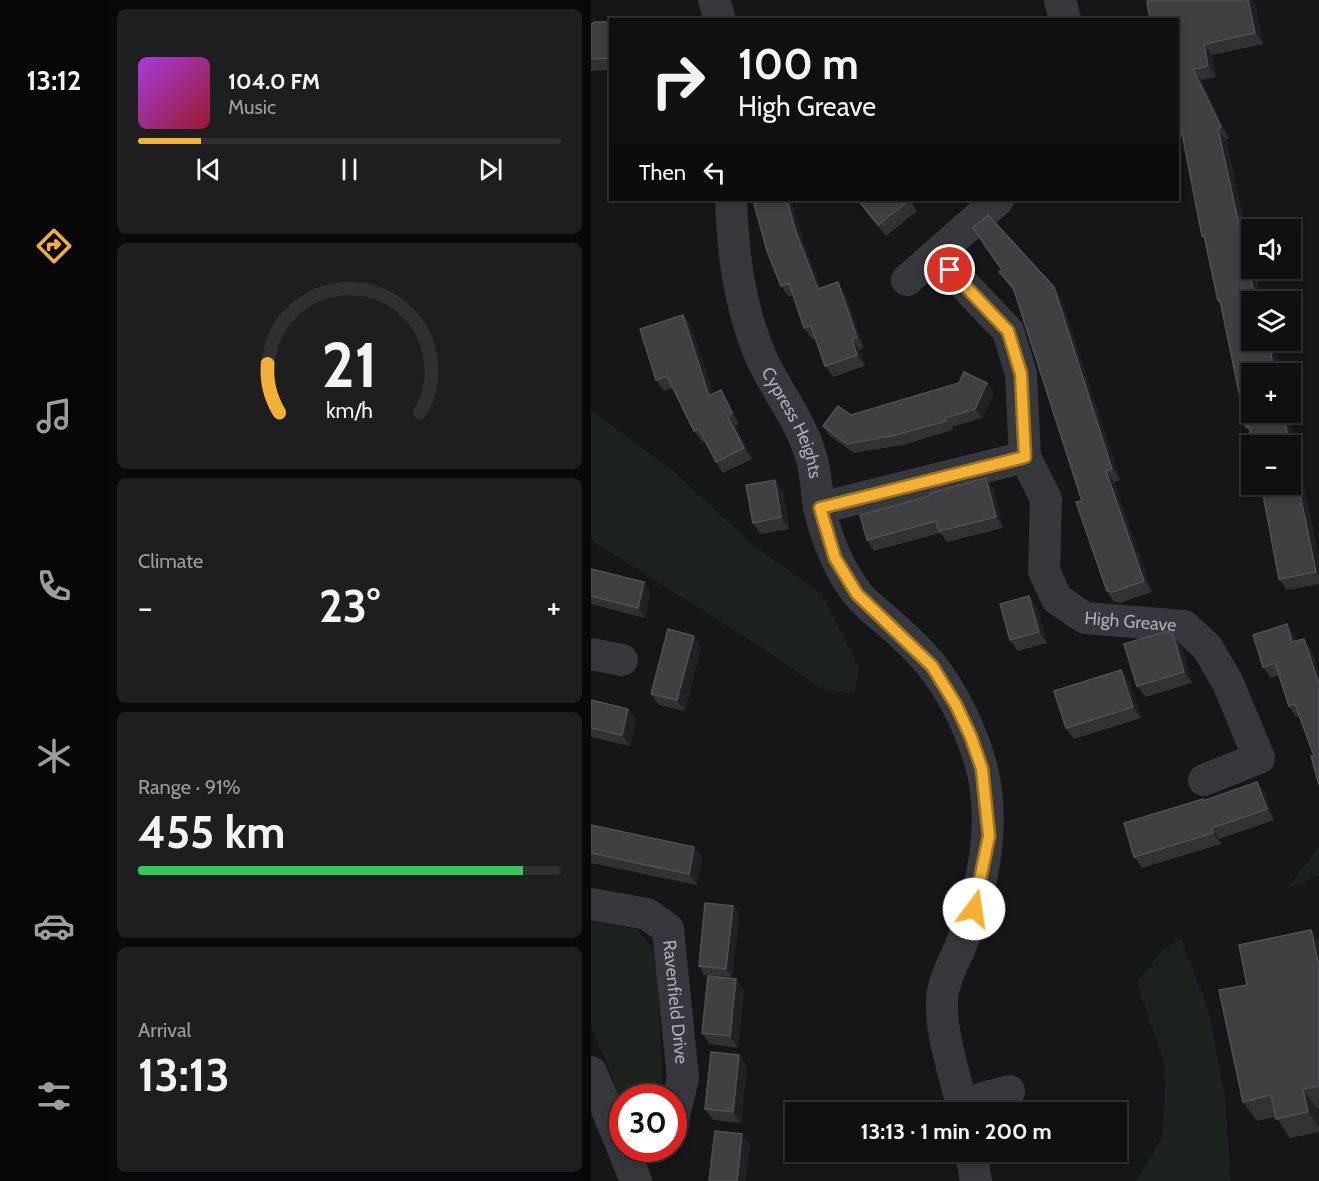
<!DOCTYPE html>
<html lang="en">
<head>
<meta charset="utf-8">
<style>
	body { margin:0; font-family:Cabin,sans-serif; background:#1e1e20; color:#f1f3f6; height:100vh; display:flex; flex-direction:column; font-size:22px; white-space:nowrap }
	* { box-sizing:border-box; margin:0 }
	p { font-size:20px; color:#9c9d9f }
	.icon { flex:none; width:33px; height:33px; fill:none; stroke:currentColor; stroke-width:2; stroke-linecap:round; stroke-linejoin:round }
	.map { position:relative; flex:1; overflow:hidden }
	.sheet { display:flex; flex-direction:column; gap:9px; padding:9px; background:#09090a; width:483px }
	.sheet>* { flex:none }
	.hud { position:absolute; left:18px; top:18px; width:570px; height:183px; border-radius:0px; box-shadow:0 3px 9px #0003,0 0 0 2px #303032; background:#101012; color:#f1f3f6; overflow:hidden }
	.controls { position:absolute; left:650px; top:219px; display:grid; gap:12px }
	.controls a { display:grid; place-items:center; width:60px; height:60px; border-radius:0px; background:#101012; box-shadow:0 3px 9px #0003,0 0 0 2px #303032; font-size:30px }
	.speed { position:absolute; left:18px; top:1084px; display:flex; gap:12px; font-size:30px; font-weight:700; text-align:center }
	.speed>* { display:grid; place-content:center; width:78px; height:78px; border-radius:50%; background:#101012; box-shadow:0 3px 9px #0003,0 0 0 2px #303032; line-height:1 }
	.speed .limit { border:9px solid #d22; background:#fff; color:#111 }
	.pin { position:absolute; display:grid; place-items:center; width:51px; height:51px; color:#fff; margin:-26px; border:3px solid #fff; border-radius:50%; box-shadow:0 2px 6px #0007 }
	.me { position:absolute; width:66px; margin:-33px; rotate:14deg; stroke-linejoin:round; filter:drop-shadow(0 0 4px #0008) }
	.turn { display:flex; align-items:center; gap:21px; height:126px; padding:0 30px; font-size:27px }
	.turn .icon { width:78px; height:78px; stroke-width:2.5 }
	.turn b { display:block; font-size:42px; line-height:51px }
	.then { display:flex; align-items:center; height:57px; padding:0 30px; background:#0003; gap:12px; font-size:22px }
	.big { font-size:45px; font-weight:700; line-height:1.1 }
	.sheet .card { flex:1; display:flex; flex-direction:column; justify-content:center; gap:9px; min-width:0; padding:0 21px; border-radius:9px; background:#1e1e20 }
	.sheet .dial { align-items:center; gap:0 }
	.dial svg { height:156px; overflow:visible; fill:none; stroke:#303032; stroke-width:7; stroke-linecap:round; text-anchor:middle }
	.dial text { fill:#f1f3f6; stroke:none }
	.song { display:flex; align-items:center; gap:18px }
	.cover { width:72px; height:72px; border-radius:9px; background:linear-gradient(135deg,hsl(280 70% 55%),hsl(350 70% 35%)) }
	.played { height:6px; border-radius:3px; background:linear-gradient(90deg,#f2b134 15%,#303032 15%) }
	.keys { display:flex; justify-content:space-around; direction:ltr }
	.heat { display:flex; justify-content:space-between; align-items:center; font-size:33px; direction:ltr }
	.charge { height:9px; border-radius:4px; background:linear-gradient(90deg,#34c759 91%,#303032 0) }
	.trip { position:absolute; left:194px; top:1102px; width:342px; height:60px; border-radius:0px; background:#101012; box-shadow:0 3px 9px #0003,0 0 0 2px #303032; font-weight:700; line-height:60px; text-align:center }
	main { display:flex; flex:1; min-height:0 }
	.dock { display:flex; flex-direction:column; width:108px; justify-content:space-around; align-items:center; background:#060607; color:#9c9d9f }
	.dock .icon { width:42px; height:42px }
	.dock .on { color:#f2b134 }
	.dock b { font-size:27px; color:#f1f3f6 }
	.map>svg:first-child { display:block }
	.green { fill:#1c231d }
	.lines { fill:none; stroke-linecap:round; stroke-linejoin:round }
	.minor { stroke:#37383d; stroke-width:32 }
	.wall { fill:#323236 }
	.shaded-wall { fill:#212124 }
	.building { fill:#3f3f44; stroke:#4f5156; stroke-width:1.5 }
	.route-casing { stroke:#9d7322; stroke-width:15 }
	.route { stroke:#f2b134; stroke-width:10 }
	.labels { text-anchor:middle; stroke-width:6; stroke-linejoin:round; paint-order:stroke }
	.street-label { font-size:18px; fill:#a8adb8; stroke:#111113 }
</style>
</head>
<body>
<main>
<nav class="dock">
<b>13:12</b>
<svg class="icon on" aria-label="directions" viewBox="0 0 24 24"><path d="M12 3l9 9-9 9-9-9zM9 14v-3h6M13 9l2 2-2 2"/></svg>
<svg class="icon" aria-label="music" viewBox="0 0 24 24"><path d="M9 18V5l10-2v13"/><circle cx="6" cy="18" r="3"/><circle cx="16" cy="16" r="3"/></svg>
<svg class="icon" aria-label="phone" viewBox="0 0 24 24"><path d="M5 4h4l2 5-3 2q2 4 5 5l2-3 5 2v4C11 20 4 13 5 4z"/></svg>
<svg class="icon" aria-label="climate" viewBox="0 0 24 24"><path d="M12 3v18M4 7l16 10M4 17L20 7"/></svg>
<svg class="icon" aria-label="car" viewBox="0 0 24 24"><path d="M5 17H2v-5l4-1 3-4h7l3 4 3 1v5h-3M9 17h6M6 11h13"/><circle cx="7" cy="17" r="2"/><circle cx="17" cy="17" r="2"/></svg>
<svg class="icon" aria-label="filters" viewBox="0 0 24 24"><path d="M4 7h16M4 17h16"/><circle cx="9" cy="7" r="2"/><circle cx="15" cy="17" r="2"/></svg>
</nav>
<section class="sheet">
<div class="card">
<div class="song"><i class="cover"></i><div><b>104.0 FM</b><p>Music</p></div></div>
<div class="played"></div>
<div class="keys"><svg class="icon" aria-label="previous" viewBox="0 0 24 24"><path d="M18 5L8 12l10 7zM5 5v14"/></svg><svg class="icon" aria-label="pause" viewBox="0 0 24 24"><path d="M8 5v14M16 5v14"/></svg><svg class="icon" aria-label="next" viewBox="0 0 24 24"><path d="M6 5l10 7-10 7zM19 5v14"/></svg></div>
</div>
<div class="card dial"><svg viewBox="0 0 100 80">
<path d="M14 69A42 42 0 1 1 86 69"/>
<path d="M14 69A42 42 0 0 1 8 44" stroke="#f2b134"/>
<text x="50" y="56" font-size="32" font-weight="700">21</text>
<text x="50" y="72" font-size="11">km/h</text>
</svg></div>
<div class="card"><p>Climate</p>
<div class="heat"><a>−</a><b class="big">23°</b><a>+</a></div>
</div>
<div class="card"><p>Range · 91%</p><b class="big">455 km</b><div class="charge"></div></div>
<div class="card"><p>Arrival</p><b class="big">13:13</b></div>
</section>
<div class="map">
<svg width="728" height="1181" viewBox="0 0 728 1181">
	<rect width="100%" height="100%" fill="#161618"/>
	<path class="green" d="M0 410 81 470 163 546 230 593 268 668 264 694 229 688 173 649 0 540Z
		M728 846V875L696 889Z
		M0 921 47 930 62 949 67 981 72 1098H32L31 1110 20 1073 0 1028Z
		M590 939 618 1011 634 1097 640 1181H545L571 1137 574 1097 573 1063 546 983 572 949Z"/>
	<g class="lines">
		<g class="minor">
			<path d="M123 0 129 20"/>
			<path d="M469 0 474 20"/>
			<path id="s1" d="M140 200C142 253 148 305 169 355 184 389 208 418 219 453 225 470 225 489 228 507 235 537 247 568 266 593 277 607 293 618 306 630 318 641 331 653 341 666 363 694 382 734 391 769 405 826 392 885 372 940 365 959 352 979 351 1000 349 1036 366 1078 372 1113"/>
			<path id="s2" d="M345 255 417 331 430 374 434 457 455 499 453 571 466 599 494 618 593 626 616 647 637 683 668 758 613 780"/>
			<path d="M316 280 407 200"/>
			<path d="M229 508 434 457"/>
			<path d="M0 654 31 660"/>
			<path id="s3" d="M0 904 56 914 77 929 92 1078 82 1120"/>
			<path d="M0 1072 32 1148"/>
			<path d="M371 1104 418 1091"/>
			<path d="M32 1149 45 1181"/>
			<path d="M380 1152 385 1181"/>
		</g>
	</g>
	<path class="wall" d="M562 0 664 3 672 44 621 55 625 77 610 80 638 138 635 140 660 253V268H663L671 302H660V340H682L689 374H660V412H697L728 558V584L696 590 688 579 660 434 655 427 631 307 627 301 614 240 611 236 590 128Z
		M20 22V70L0 71V24Z
		M162 200H200L213 244 230 288 254 293 273 348 269 350 274 366 242 377 234 366 225 338 221 339 213 328 202 296 198 297 190 286Z
		M318 200 326 211 295 236 276 213 268 201Z
		M408 272 470 298 529 480 523 482 561 592 529 603 523 602 516 591 491 501 424 292 416 283Z
		M92 315 100 326 122 394 130 390 137 401 148 424 144 426 161 459 132 473 125 462 114 441 111 442 103 431 82 388 73 391 65 380Z
		M396 383 403 393 391 418 361 427 362 430 312 445 263 453 239 436 232 426 260 415Z
		M395 478 403 490 412 528 356 542 349 533 283 551 276 540 339 496Z
		M184 480 192 491 198 529 169 534 162 523Z
		M0 569 53 582 60 592 54 618 0 604Z
		M446 607 456 643 427 651 419 640Z
		M703 635 705 641 721 650 723 756 709 716 705 717 698 706 688 675 680 678 672 667Z
		M583 637 591 648 601 683 554 697 546 686Z
		M110 647 94 711 68 705 60 694Z
		M538 681 550 718 483 739 475 728Z
		M0 700 37 709 45 720 39 746 0 737Z
		M666 782 674 793 683 820 628 839 630 844 551 868 543 857 613 801Z
		M0 825 103 847 111 858 106 885 0 863Z
		M142 906 148 914 141 977 113 975 108 966Z
		M728 941V1108L726 1109 728 1119V1132L699 1138 685 1117 666 1121 652 1102 656 985Z
		M145 979 153 990 147 1048 119 1044 111 1033Z
		M148 1055 156 1066 150 1123 122 1120 114 1109Z"/>
	<path class="shaded-wall" d="M657 0H661L664 3 672 44 664 33Z
		M613 44 621 55 625 77 617 66Z
		M602 69 610 80 638 138 630 127Z
		M627 129 635 140 660 253V268H663L671 302H665Z
		M196 200H200L213 244 235 300 227 289 205 232Z
		M247 282 254 293 273 348 266 337Z
		M463 287 470 298 529 480 521 469Z
		M92 315 100 326 126 407 118 396Z
		M261 339 269 350 274 366 266 355Z
		M677 340H682L689 374H684Z
		M396 383 403 393 391 418 384 409Z
		M130 390 137 401 148 424 141 413Z
		M692 412H697L728 558V576L725 572Z
		M136 415 144 426 161 459 153 448Z
		M515 471 523 482 561 592 553 581Z
		M395 478 403 490 412 528 405 517Z
		M184 480 192 491 198 529 190 517Z
		M53 582 60 592 54 618 47 608Z
		M438 596 446 607 456 643 448 632Z
		M696 624 703 635 709 653 701 642Z
		M103 636 110 647 94 711 86 700Z
		M583 637 591 648 601 683 593 672Z
		M713 639 721 650 728 672V682Z
		M530 670 538 681 550 718 542 707Z
		M37 709 45 720 39 746 31 735Z
		M666 782 674 793 683 820 676 809Z
		M621 828 628 839 630 844 622 833Z
		M103 847 111 858 106 885 98 874Z
		M142 906 148 914 141 977 135 969Z
		M720 930 728 941V966Z
		M145 979 153 990 147 1048 139 1036Z
		M148 1055 156 1066 150 1123 142 1112Z
		M712 1089 726 1109 728 1119V1127L717 1112Z
		M151 1134 159 1145 155 1181H146Z"/>
	<path class="building" d="M562 0H657L664 33 613 44 617 66 602 69 630 127 627 129 665 302H660V340H677L684 374H660V412H692L699 446H662L658 426 655 427 629 300 627 301 613 235 611 236 590 128 586 121V20H559L556 1Z
		M4 22H20V58L0 59V24Z
		M162 200H196L205 232 227 289 247 282 266 337 261 339 266 355 234 366 220 326 213 328 198 283 190 286 176 251Z
		M271 200H318L287 225 268 201Z
		M397 215 463 287 521 469 515 471 553 581 522 592 516 591 485 502 491 501 422 287 408 272 411 270 382 228Z
		M92 315 118 396 130 390 141 413 136 415 153 448 125 462 108 429 103 431 76 376 65 380 49 329Z
		M373 372 396 383 384 409 354 418 355 421 305 435 256 444 232 426 247 406 260 415 368 383Z
		M699 446 725 572 688 579 670 484H699Z
		M395 478 405 517 348 531 345 521 276 540 269 515 339 496V493Z
		M184 480 190 517 162 523 155 485Z
		M0 569 53 582 47 608 0 596Z
		M438 596 448 632 419 640 409 604Z
		M696 624 701 642 713 639 727 681 728 680V785L720 756H723L704 704 698 706 684 663 672 667 662 635Z
		M77 629 103 636 86 700 60 694Z
		M573 632H578L583 637 593 672 546 686 533 644Z
		M530 670 542 707 475 728 463 691Z
		M0 700 37 709 31 735 0 728Z
		M666 782 676 809 621 828 622 833 543 857 533 823 612 799V801Z
		M0 825 103 847 98 874 0 853Z
		M114 903 142 906 135 969 108 966Z
		M720 930 728 966V1086L712 1089 717 1112 685 1119 680 1095 652 1102 628 990 656 985 648 945Z
		M117 976 145 979 139 1036 111 1033Z
		M120 1052 148 1055 142 1112 114 1109Z
		M124 1131 151 1134 146 1181H118Z"/>
	<g class="lines">
		<g class="route-casing">
			<path id="route" d="M359 270 417 331 430 374 434 457 229 508 244 558 266 594 341 666 365 705 380 737 391 769 398 836 383 909"/>
		</g>
		<use href="#route" class="route"/>
	</g>
	<g class="labels">
		<g class="street-label">
			<text dy="6" stroke="none"><textPath href="#s1" startOffset="234">Cypress Heights</textPath></text>
			<text dy="6" stroke="none"><textPath href="#s2" startOffset="462">High Greave</textPath></text>
			<text dy="6" stroke="none"><textPath href="#s3" startOffset="156">Ravenfield Drive</textPath></text>
		</g>
	</g>
</svg>
<div class="controls">
<a><svg class="icon" aria-label="sound" viewBox="0 0 24 24"><path d="M4 9h4l5-4v14l-5-4H4zM17 9q2 3 0 6"/></svg></a>
<a><svg class="icon" aria-label="layers" viewBox="0 0 24 24"><path d="M12 4l9 5-9 5-9-5zM3 14l9 5 9-5"/></svg></a>
<a>+</a>
<a>−</a>
</div>
<div class="speed"><div class="limit">30</div></div>
<div class="pin" style="left:359px;top:270px;background:#d93025"><svg class="icon" aria-label="arrive" viewBox="0 0 24 24"><path d="M6 21V4h12l-3 4 3 4H6"/></svg></div>
<svg class="me" style="left:383px;top:909px" viewBox="-20 -20 40 40"><circle r="19" fill="#fff"/><path d="M0-13L10 11 0 6-10 11z" fill="#f2b134"/></svg>
<div class="trip">13:13 · 1 min · 200 m</div>
<div class="hud">
<div class="turn"><svg class="icon" aria-label="right" viewBox="0 0 24 24"><path d="M7 20v-9h11M14 6l5 5-5 5"/></svg><div><b>100 m</b>High Greave</div></div>
<div class="then">Then<svg class="icon" aria-label="left" viewBox="0 0 24 24"><path d="M17 20v-9H6M10 6l-5 5 5 5"/></svg></div>
</div>
</div>
</main>
</body>
</html>
